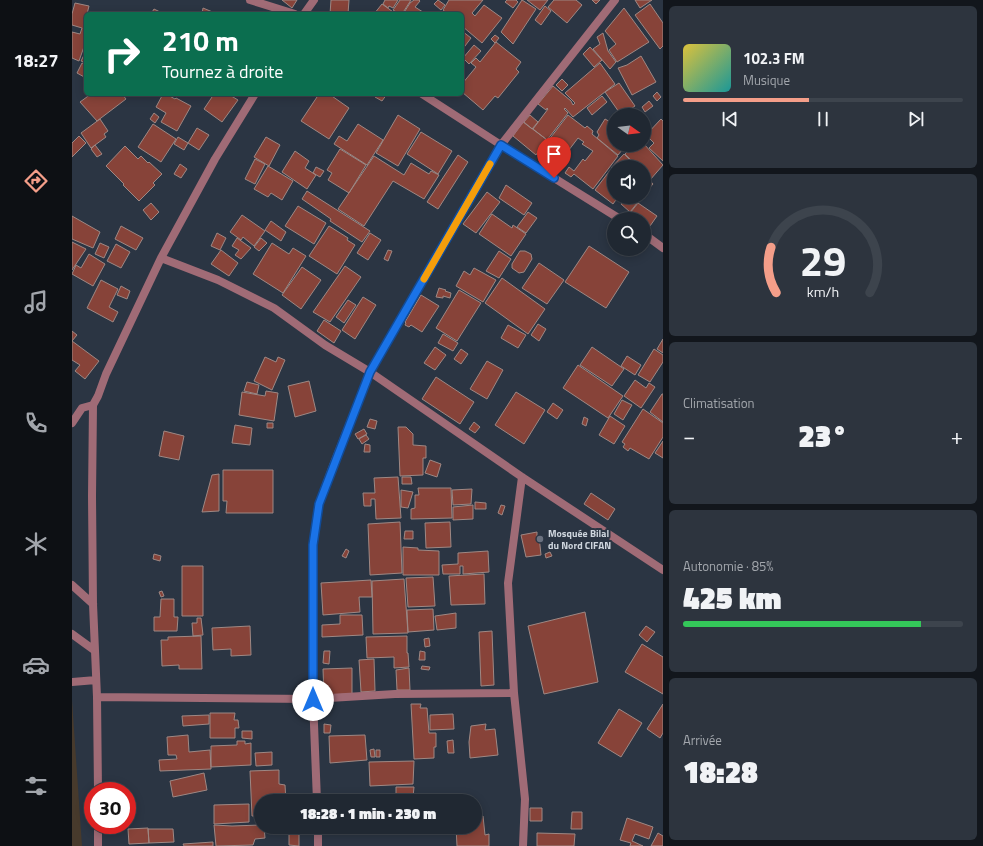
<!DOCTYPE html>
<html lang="fr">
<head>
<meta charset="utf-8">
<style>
	body { margin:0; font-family:"Titillium Web",sans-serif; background:#2d343e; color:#f1f3f6; height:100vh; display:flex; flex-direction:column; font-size:15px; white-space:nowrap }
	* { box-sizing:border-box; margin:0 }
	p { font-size:13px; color:#a2a6ac }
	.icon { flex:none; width:22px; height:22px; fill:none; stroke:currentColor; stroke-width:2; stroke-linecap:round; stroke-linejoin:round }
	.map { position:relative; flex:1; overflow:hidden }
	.side { display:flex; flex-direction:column; gap:6px; padding:6px; background:#12161c; width:320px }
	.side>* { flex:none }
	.banner { position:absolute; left:12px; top:12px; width:380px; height:84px; border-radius:6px; box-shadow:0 2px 10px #0003,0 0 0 1px #3d444d; background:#0b6e4f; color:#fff; overflow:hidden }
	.needle { width:26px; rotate:104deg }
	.tools { position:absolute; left:535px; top:108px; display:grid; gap:8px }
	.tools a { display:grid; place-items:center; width:44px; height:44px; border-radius:50%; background:#202832; box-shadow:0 2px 10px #0003,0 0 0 1px #3d444d; font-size:20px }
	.speed { position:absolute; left:12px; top:782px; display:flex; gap:8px; font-size:20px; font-weight:700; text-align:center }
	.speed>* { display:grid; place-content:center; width:52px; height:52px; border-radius:50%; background:#202832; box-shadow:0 2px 10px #0003,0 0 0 1px #3d444d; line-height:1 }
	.speed .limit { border:6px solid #d22; background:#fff; color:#111 }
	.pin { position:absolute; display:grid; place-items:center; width:34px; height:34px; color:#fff; margin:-41px -17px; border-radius:50% 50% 50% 0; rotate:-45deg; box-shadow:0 0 4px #0007 }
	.pin .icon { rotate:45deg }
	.me { position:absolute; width:44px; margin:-22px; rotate:0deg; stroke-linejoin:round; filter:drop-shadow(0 0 3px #0008) }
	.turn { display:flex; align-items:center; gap:14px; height:84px; padding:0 12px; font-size:18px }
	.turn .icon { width:52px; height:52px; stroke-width:2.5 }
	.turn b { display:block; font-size:28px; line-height:34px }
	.big { font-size:30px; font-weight:800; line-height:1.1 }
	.side .widget { flex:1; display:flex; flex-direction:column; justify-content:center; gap:6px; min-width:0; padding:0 14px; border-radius:6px; background:#2d343e }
	.side .dial { align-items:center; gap:0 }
	.dial svg { height:104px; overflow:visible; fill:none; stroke:#3d444d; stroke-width:7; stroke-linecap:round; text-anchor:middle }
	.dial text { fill:#f1f3f6; stroke:none }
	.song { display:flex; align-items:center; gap:12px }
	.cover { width:48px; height:48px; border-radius:6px; background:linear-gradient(135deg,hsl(50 70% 55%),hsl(180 70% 35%)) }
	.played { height:4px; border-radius:2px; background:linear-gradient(90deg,#f49e89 45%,#3d444d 45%) }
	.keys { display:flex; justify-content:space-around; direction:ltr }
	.heat { display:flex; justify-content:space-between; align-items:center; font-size:22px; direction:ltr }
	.charge { height:6px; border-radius:3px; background:linear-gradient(90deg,#34c759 85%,#3d444d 0) }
	.trip { position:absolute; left:182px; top:794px; width:228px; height:40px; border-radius:20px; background:#202832; box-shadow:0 2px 10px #0003,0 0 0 1px #3d444d; font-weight:800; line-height:40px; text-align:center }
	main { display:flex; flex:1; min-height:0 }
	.tabs { display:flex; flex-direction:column; width:72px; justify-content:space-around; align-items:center; background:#0d1014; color:#a2a6ac }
	.tabs .icon { width:28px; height:28px }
	.tabs .active { color:#f49e89 }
	.tabs b { font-size:18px; color:#f1f3f6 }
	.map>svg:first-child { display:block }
	.education { fill:#473a2c }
	.building { fill:#874339; stroke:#9e8884 }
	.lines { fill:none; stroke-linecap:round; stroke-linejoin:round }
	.minor { stroke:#a06b76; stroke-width:8 }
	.tertiary { stroke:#a06b76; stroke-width:8 }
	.route-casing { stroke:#114b97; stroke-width:10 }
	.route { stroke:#1a73e8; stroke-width:7 }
	.slow { stroke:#f59e0b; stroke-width:7 }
	.worship-dot { fill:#6b7280; stroke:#2b3543; stroke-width:1.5 }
	.labels { text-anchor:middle; stroke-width:4; stroke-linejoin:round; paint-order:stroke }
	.poi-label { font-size:10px; font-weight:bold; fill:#ced5dd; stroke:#2b3543; text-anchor:start }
</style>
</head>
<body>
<main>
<nav class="tabs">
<b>18:27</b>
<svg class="icon active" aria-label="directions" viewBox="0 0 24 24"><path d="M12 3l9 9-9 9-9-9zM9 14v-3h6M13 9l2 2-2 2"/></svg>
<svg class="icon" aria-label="music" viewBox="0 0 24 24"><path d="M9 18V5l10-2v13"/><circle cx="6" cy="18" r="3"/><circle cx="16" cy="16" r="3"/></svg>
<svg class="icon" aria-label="phone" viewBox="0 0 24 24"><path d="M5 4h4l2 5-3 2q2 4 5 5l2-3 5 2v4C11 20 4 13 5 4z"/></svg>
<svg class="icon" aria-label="climate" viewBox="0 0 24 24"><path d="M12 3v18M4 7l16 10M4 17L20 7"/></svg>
<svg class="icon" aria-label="car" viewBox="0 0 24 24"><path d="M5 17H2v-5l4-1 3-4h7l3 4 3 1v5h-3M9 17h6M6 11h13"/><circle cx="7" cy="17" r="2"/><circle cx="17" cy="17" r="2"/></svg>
<svg class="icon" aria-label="filters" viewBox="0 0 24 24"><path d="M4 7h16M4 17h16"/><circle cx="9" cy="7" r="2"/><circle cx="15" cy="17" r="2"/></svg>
</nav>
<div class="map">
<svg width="591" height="846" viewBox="0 0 591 846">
	<rect width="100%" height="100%" fill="#2b3543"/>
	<path class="education" d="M0 700 10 846H0Z"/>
	<path class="building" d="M210 0H225L220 8Z
		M259 0H277L276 14H258Z
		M313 0H326L321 8 317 6 316 8 311 4Z
		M328 0H339L330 14H328L321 10Z
		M342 0H347L348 1 343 7 354 14H331L338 3Z
		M366 0 373 5 369 10 362 4Z
		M377 0H411L400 13 403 16 412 5 430 18 410 43 390 26V14H376L371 10Z
		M435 0H444L446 2 441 8 433 2Z
		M450 0 464 9 441 44 429 32Z
		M455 0H476L468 10Z
		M482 0H504L510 5 495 23 476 7Z
		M520 0H528L524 4Z
		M563 0H580L568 8Z
		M3 3 17 6 15 14H14L12 27H14V41L7 61 0 58V32L8 34 10 28 0 25V14Z
		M310 4 324 14H302Z
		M578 4 591 23V46L588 49 563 15Z
		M473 6 479 11 469 25 463 20Z
		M131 8 143 13V14H130Z
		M552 8 577 42 545 62 537 50 544 44 533 31Z
		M82 9 88 12 87 14H79Z
		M390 31 399 38 390 50Z
		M531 33 536 51 544 62 538 69 521 49 528 44 525 37Z
		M423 35 427 38 423 43 419 39Z
		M424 42 449 62 444 69 447 72 426 98 423 96 411 110 390 92V84L404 67 399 63 404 58 408 62Z
		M402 45 409 51 397 64 391 58Z
		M518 47 530 60 522 67 511 54Z
		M14 51V63L9 61Z
		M569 56 584 82 560 95 546 68 555 65Z
		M10 63 14 65V78L5 73Z
		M528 63 543 84 501 117 493 108 492 109 496 113 475 140 461 129 476 109 475 108 474 110 466 104 481 86 499 101 501 105 503 103 493 93Z
		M490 79 496 85 490 91 484 85Z
		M547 83 563 106 550 115H549L533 92Z
		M585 92 589 97 585 101 581 96Z
		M19 94H50L54 99 25 121 8 102Z
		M91 94H94L103 99 104 98 119 106 105 131 89 122 94 113 84 107Z
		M142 94H156L166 100 150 122 132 109Z
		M247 94H257L277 108 257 139 229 121Z
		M305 94H315L310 101 303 97Z
		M530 96 535 102 520 115 515 108Z
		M577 101 581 106 573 112 570 107Z
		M562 108 567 115H554Z
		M82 113 87 117 83 123 78 119Z
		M326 115 348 129 326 166 304 153Z
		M458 115 466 122 460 129 452 122Z
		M496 115 513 128 515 126 521 131 520 134 546 156 521 189 502 174 499 177 493 173 497 167 502 171 511 159 513 161 521 151 510 144 512 142 506 138 484 167 466 154Z
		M28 119 36 131 32 134 34 137 19 148 9 133Z
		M533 119 542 124V145H554L546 155 525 138 527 135 525 132Z
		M589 119 591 121V161L577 148 582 143 574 135Z
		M451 122 474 139 464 155 441 136Z
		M572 122 578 128 572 133Z
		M81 124 104 139 89 162 66 147Z
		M286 124 311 140 295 165 262 144 267 136 275 141Z
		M125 128 137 135 127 150 116 143Z
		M349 132 380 151 366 174 335 154Z
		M7 136 14 143 0 157V143Z
		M106 137 116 143 112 150 102 144Z
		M194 137 208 145 197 166 182 157Z
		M572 144 591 165 578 180 572 174V167H566L553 154 562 145H572Z
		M23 145 30 154 25 157 19 149Z
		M53 146 66 159 69 156 76 163 77 162 90 174 81 183 83 185 67 201 51 185 52 184 34 166Z
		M268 149 294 165 277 193 256 180 260 173 255 170Z
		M223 151 237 161 233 168 244 175 235 189 210 172Z
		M552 154 565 167H542V171L539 168Z
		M386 155 396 162 366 209 355 202Z
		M302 156 332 175 339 163 357 174 359 171 367 175 352 199 321 181 292 226 266 209Z
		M183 159 193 164 183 184 173 179Z
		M108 164 115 169 109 178 102 174Z
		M196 166 221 181 210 200 199 193 196 197 182 189Z
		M244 167 252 171 248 177 241 173Z
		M539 169 542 172V197H546L541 204 523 190Z
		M572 174 581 184 572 194Z
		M434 185 460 203 452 215 427 198Z
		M235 191 298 231 290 242 258 221 259 219 230 199Z
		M415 192 428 202 404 233 391 224Z
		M555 197H570L558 212 549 204Z
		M79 203 87 212 79 220 71 210Z
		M566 203 585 216 578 226 572 222V219H567L558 213Z
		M226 206 254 223 242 244 213 226Z
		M456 212 465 218 454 233 445 227Z
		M420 214 440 228 441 225 454 234 439 256 407 234Z
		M170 215 193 231 182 246 171 237 169 240 158 232Z
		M0 216 28 232 21 248 0 239Z
		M199 221 214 232 209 241 193 230Z
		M49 226 71 238 64 250 43 239Z
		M257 226 276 238 275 240 283 245 265 274 237 256Z
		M145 233 154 238 148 250 139 246Z
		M298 233 309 240 296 260 285 253Z
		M165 238 179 248 169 259 163 255 167 250 160 246Z
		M189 238 195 243 187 251 182 247Z
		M0 242 14 249 0 270Z
		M28 243 37 247 32 258 23 254Z
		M200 243 217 254 221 248 234 256 211 293 181 274Z
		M44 244 58 252 49 268 35 261Z
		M517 246 557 272 534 308 493 282Z
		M149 250 166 263 157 276 139 264Z
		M316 250 320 251 316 261 312 259Z
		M427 251 439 259 427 278 414 271Z
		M448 251H453L459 254 460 259 452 272 447 273 440 268V264Z
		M17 254 33 264 21 286 0 274 4 265 9 268Z
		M467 263 492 280 475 304 450 288Z
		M273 266 289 277 258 322 241 312Z
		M230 267 249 280 229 309 210 295Z
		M402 268 424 280 411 302 384 286 392 271 398 275Z
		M430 278 473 309 456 334 413 303Z
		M29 280 46 289 37 307 46 312 41 322 15 308Z
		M49 286 58 291 55 299 45 295Z
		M367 288 374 290 373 291 379 293 378 298 371 296V298L364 297Z
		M387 290 409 303 385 341 364 328Z
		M349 295 367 306 350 332 339 325 337 327 333 325 334 323 333 322Z
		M291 297 304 305 283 339 270 330Z
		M276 300 284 305 272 323 264 317Z
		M252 320 269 331 262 343 245 331Z
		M466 324 474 329 467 341 459 335Z
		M436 325 454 335 446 348 429 338Z
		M0 331 5 335 0 341 27 361 13 379 3 371 8 365 0 360Z
		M371 334 386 343 381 351 366 343Z
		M591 339V353L585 349Z
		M363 347 374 355 363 370 352 363Z
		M520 347 552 369 540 386 508 365Z
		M389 349 396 354 389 364 382 359Z
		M582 349 591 355V362L578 382 566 375Z
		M555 356 569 365 563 375 549 366Z
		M193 357 204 362 206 357 213 360 200 390 182 381Z
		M415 361 431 370 415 399 398 389Z
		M506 365 551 396 536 418 491 388Z
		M364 377 402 402 388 424 350 399Z
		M563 380 574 388 577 383 583 387 569 408 552 396Z
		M237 381 244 411 223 417 216 386Z
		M175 382 187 385 185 394 172 391Z
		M194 391 206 393 202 421 167 415 170 392 193 396Z
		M444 392 473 410 452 444 423 425Z
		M590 394H591V422L578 412Z
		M550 400 560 405 551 420 542 414Z
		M481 403 491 410 485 419 475 412Z
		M571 409 591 423V437L577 459 558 448 556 451 551 447 553 444 550 442Z
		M538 416 553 426 542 444 527 435Z
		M512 417 516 419 514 426 510 424Z
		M298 419 305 421 303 429 295 427Z
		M402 422 408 427 403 433 397 429Z
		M195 423H201V428H195Z
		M163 425 180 428 178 445 160 443Z
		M326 427H334L341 434V445L354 446V458H351V475L328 476Z
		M292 429 295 434 286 439 283 434Z
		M92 431 112 436 107 460 87 456Z
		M294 435 297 439 290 444 287 439Z
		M591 441V458L583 453Z
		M293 444 298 445V452H292Z
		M358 460 369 464 365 477 353 473Z
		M151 470H201V513H154L155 501H151Z
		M147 474V511L130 512 140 475Z
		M326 477 329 518 304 519 303 499H299V506H292L291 493H303L302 478Z
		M330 477H339L340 484H330Z
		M346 488H379L380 518 339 519V509L343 508V495H347Z
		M400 489 399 504 381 505 380 490Z
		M329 490 341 492 336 508 329 507Z
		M519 493 543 509 536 520 512 504Z
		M403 502 414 503V509H403Z
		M401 505V519L381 520V507Z
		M429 505 433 506 430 515 426 513Z
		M328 522 330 573 298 575 296 524Z
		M378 522 379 547 354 548 353 523Z
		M333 531H341V539H332Z
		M465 532V536H467L469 555 454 557 449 535Z
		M331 547 346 548V550L367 551V575H331Z
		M274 549 277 551 274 558 270 556Z
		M416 551 417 572 391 574V566H388V574H371L370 565 386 564V553Z
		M478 552 480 556 474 558 473 554Z
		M82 554 89 556 88 561 81 559Z
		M110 566H131V616H110Z
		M412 574 413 604 379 605 377 576Z
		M361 577 363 606 336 607 334 578Z
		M332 579 336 633 301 634 300 581Z
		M299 580 300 597H287L288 612 251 615 249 583Z
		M90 591 92 596 89 597 87 592Z
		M89 599H102V617H106L105 631H82V617H88Z
		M361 609 362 630 336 632 335 610Z
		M513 612 526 682 472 694 456 626Z
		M384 613V628L365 630 363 616Z
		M268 615H290L291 635 250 637V625L268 624Z
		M125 618H129L131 635 121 636 120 623H125Z
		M178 626 179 655 159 656V649L141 650 140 628Z
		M574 626 583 632 575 642 567 635Z
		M420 631 422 685 409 686 407 632Z
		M129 636 130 669H107V665L90 666 89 640H96V637Z
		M335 636V653H336L337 667 322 668V657L295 658 294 637Z
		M357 638 358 646 353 647 352 639Z
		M570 644 591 657V694L553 672Z
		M252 651H258L257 664 251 663Z
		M348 651 353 652V660H347Z
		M302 659 303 691 289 692 287 660Z
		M350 666 358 667 357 670 349 669Z
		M280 668V694L252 695 251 669Z
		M337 668 338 690H325L324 670Z
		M339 704H349L348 708H355L357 733H364V747H362V758L342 759Z
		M591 704V733L588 738 575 729Z
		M547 709 570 723 549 757 526 743Z
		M138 713H163L162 720H166L167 728H163V738H138Z
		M381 714 382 729 358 730V715Z
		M137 715V724L111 726 110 716Z
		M252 724 259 725 258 733H252Z
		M414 724 413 730 423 729 426 755 398 758 397 742 399 726Z
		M170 731H180V739L170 738Z
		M116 735 117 752 138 750 139 769 88 771 87 760 105 759 104 755H96L95 737Z
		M293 735 295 760 258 763 257 736Z
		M381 740 382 753H376L375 741Z
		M165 741H173V744L179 743V765L139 767V746L165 745Z
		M302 749 303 757H299L298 750Z
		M304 750H308V757H304Z
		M200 752V765L184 766 183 753Z
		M342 761 341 784 298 786 297 762Z
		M207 770V784L213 785 214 801H189V816H180L178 771Z
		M132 773 135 790 101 797 98 781Z
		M324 787H342L341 797H324Z
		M313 797 339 798V801H313Z
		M177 804V822L142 824V805Z
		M458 808H470V821H458Z
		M500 812H510V829H499Z
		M411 816 413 835 417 834V846H385L384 827H403V817Z
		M555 818 581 827 577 839 563 834 560 841 571 846H558L559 843 548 840Z
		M142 825 160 826 189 825V827H192L193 838 183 839 181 845 144 846Z
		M217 827H227V846L217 845Z
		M76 828 77 843 57 844 56 829Z
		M76 829H101L102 842 77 843Z
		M465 833 503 834 502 846H465Z
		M586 833 591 836V846H579Z
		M141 842V846H112L111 844Z"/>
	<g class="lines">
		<path class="minor" d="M232 14 242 0
			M89 258 146 280 202 308 253 345 298 372 450 477 591 570
			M0 423 10 408 21 405
			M450 477 436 583 442 693 453 799 451 846
			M0 585 21 604
			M0 634 22 650
			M0 682 24 680
			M25 697 241 699 323 694 442 693
			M26 791 25 697 21 604 20 496 21 405 26 396 34 374 89 258 143 159 183 94
			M245 801 241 699V545L247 504 261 466 298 372 429 145 543 0
			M26 825V846
			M246 827V846"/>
		<path class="tertiary" d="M178 0 223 14
			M350 94 429 145 548 219
			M572 234 591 248"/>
	</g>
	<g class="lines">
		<g class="route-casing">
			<path id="route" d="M241 700V545L247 504 298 372 429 145 482 178"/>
		</g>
		<use href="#route" class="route"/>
		<path class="slow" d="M352 279 418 164"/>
	</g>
	<circle class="worship-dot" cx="468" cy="539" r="4"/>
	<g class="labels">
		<g class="poi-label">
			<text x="476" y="537">Mosquée Bilal<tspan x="476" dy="12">du Nord CIFAN</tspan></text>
		</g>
	</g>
</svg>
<div class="tools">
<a><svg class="needle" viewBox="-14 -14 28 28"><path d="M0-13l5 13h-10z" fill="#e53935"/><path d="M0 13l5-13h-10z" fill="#a2a6ac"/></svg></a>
<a><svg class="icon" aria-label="sound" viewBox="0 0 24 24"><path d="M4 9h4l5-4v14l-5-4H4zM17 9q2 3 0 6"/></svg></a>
<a><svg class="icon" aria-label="search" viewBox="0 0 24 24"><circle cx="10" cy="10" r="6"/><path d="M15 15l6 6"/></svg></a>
</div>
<div class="speed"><div class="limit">30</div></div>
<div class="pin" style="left:482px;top:178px;background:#d93025"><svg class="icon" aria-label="arrive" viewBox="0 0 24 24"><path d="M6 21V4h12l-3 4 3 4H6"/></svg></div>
<svg class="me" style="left:241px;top:700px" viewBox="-20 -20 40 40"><circle r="19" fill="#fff"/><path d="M0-13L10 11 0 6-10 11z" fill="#1a73e8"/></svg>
<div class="trip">18:28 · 1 min · 230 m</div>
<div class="banner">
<div class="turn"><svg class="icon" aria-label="right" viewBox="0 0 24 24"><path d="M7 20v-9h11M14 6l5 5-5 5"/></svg><div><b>210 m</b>Tournez à droite</div></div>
</div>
</div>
<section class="side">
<div class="widget">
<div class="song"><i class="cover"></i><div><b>102.3 FM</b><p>Musique</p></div></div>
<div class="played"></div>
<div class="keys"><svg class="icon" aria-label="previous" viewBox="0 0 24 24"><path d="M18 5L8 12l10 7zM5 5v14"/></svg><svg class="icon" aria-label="pause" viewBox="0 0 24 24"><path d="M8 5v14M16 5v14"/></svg><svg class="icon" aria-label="next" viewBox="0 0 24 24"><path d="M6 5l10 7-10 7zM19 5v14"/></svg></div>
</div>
<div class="widget dial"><svg viewBox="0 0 100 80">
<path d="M14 69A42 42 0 1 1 86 69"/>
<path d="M14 69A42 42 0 0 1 10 34" stroke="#f49e89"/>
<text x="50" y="56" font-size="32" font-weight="700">29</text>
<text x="50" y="72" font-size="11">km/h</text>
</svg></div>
<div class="widget"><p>Climatisation</p>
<div class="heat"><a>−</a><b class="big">23°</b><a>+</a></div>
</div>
<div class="widget"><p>Autonomie · 85%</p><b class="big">425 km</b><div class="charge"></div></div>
<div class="widget"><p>Arrivée</p><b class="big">18:28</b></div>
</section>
</main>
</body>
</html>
